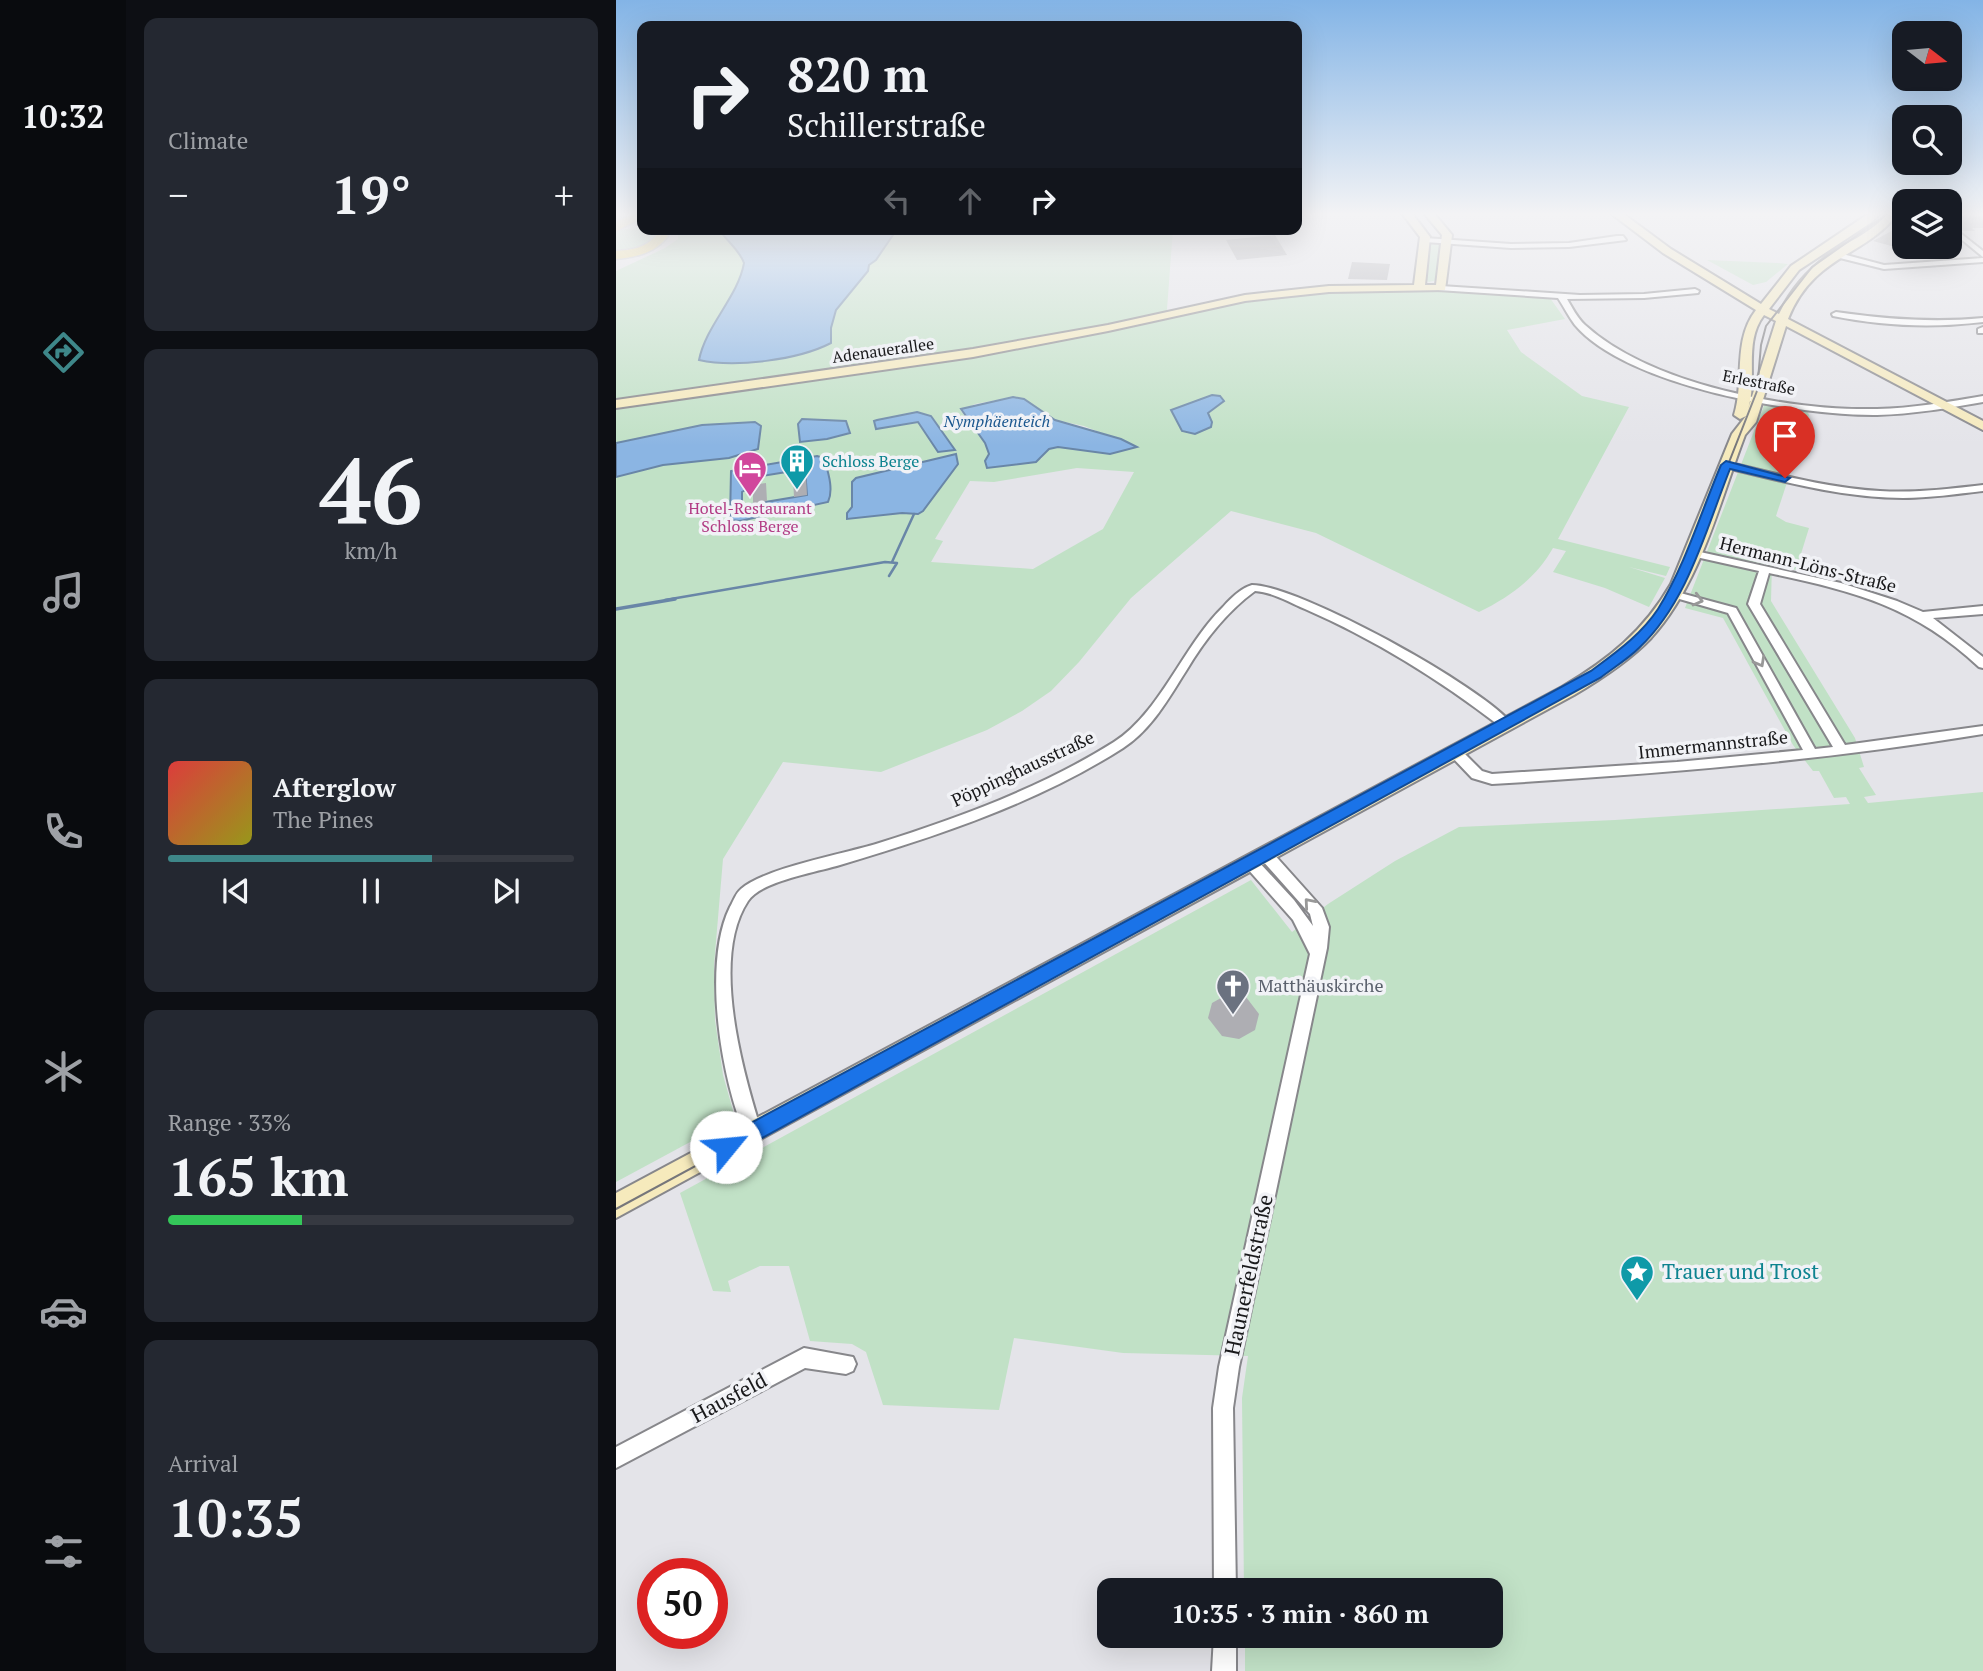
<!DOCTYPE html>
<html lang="en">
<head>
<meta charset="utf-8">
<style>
	body { margin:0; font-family:"PT Serif",serif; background:#242831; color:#f1f3f6; height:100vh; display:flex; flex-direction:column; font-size:26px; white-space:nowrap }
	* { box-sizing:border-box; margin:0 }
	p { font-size:23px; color:#9ea1a6 }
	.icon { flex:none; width:38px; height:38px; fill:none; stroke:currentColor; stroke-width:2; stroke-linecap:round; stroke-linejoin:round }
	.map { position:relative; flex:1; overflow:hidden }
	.panel { display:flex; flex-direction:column; gap:18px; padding:18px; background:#0d0f14; width:490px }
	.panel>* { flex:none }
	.top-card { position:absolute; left:21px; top:21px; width:665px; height:214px; border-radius:14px; box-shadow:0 7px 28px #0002; background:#171b24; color:#f1f3f6; overflow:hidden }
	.needle { width:46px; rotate:106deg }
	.controls { position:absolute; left:1276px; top:21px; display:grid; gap:14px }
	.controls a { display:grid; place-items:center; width:70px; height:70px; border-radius:14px; background:#171b24; box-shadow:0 7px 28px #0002; font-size:35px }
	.speed { position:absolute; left:21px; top:1558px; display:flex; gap:14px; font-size:35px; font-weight:700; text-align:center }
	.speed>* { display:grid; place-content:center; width:91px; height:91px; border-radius:50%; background:#171b24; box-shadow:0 7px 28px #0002; line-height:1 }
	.speed .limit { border:10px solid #d22; background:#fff; color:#111 }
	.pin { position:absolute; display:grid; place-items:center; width:60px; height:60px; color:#fff; margin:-72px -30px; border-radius:50% 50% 50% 0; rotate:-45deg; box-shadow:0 0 7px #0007 }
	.pin .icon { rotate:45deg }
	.me { position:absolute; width:77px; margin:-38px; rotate:62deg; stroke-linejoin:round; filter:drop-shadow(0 0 5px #0008) }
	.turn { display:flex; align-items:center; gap:24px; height:147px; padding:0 35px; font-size:32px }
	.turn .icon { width:91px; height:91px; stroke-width:2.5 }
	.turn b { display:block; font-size:49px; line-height:60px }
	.lanes { display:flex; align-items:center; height:66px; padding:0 35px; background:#0003; justify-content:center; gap:35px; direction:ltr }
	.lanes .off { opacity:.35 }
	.big { font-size:52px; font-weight:700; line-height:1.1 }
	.panel .tile { flex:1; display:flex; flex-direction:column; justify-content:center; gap:10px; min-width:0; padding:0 24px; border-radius:14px; background:#242831 }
	.panel .dial { align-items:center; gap:0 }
	.dial b { font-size:91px; line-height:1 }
	.song { display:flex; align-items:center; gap:21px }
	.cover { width:84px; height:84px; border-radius:10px; background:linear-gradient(135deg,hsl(0 70% 55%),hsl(60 70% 35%)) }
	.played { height:7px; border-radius:4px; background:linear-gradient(90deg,#3e8789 65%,#363941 65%) }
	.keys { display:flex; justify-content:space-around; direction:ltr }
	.heat { display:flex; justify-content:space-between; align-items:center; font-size:38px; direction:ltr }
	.charge { height:10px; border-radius:5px; background:linear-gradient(90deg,#34c759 33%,#363941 0) }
	.trip { position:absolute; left:481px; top:1578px; width:406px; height:70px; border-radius:14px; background:#171b24; box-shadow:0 7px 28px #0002; font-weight:700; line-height:70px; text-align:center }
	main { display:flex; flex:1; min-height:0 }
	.tabs { display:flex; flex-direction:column; width:126px; justify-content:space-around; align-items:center; background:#090b0e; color:#9ea1a6 }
	.tabs .icon { width:49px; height:49px }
	.tabs .active { color:#3e8789 }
	.tabs b { font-size:32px; color:#f1f3f6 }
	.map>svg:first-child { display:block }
	.green { fill:#c1e1c6; fill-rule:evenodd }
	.water { fill:#8bb5e3; stroke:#6986a7; stroke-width:2; fill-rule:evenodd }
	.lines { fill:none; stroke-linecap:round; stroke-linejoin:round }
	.stream-far1 { stroke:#6986a7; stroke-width:2.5 }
	.stream { stroke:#6986a7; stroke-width:3.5 }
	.building { fill:#aeaeb3 }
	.street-casing { stroke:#87878b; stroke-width:4 }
	.secondary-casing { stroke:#87878b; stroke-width:4 }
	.primary-casing { stroke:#c3c3c4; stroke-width:3 }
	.street { fill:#fff; fill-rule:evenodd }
	.secondary { fill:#f6eabc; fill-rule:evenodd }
	.primary { fill:#eed67a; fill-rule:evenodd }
	.tram { stroke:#76767a; stroke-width:2 }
	.oneway { stroke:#989898 }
	.route { fill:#1a73e8; stroke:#114b97; stroke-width:2 }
	.labels { text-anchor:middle; stroke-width:7; stroke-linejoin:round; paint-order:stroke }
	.far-street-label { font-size:16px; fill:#19191b; stroke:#f1f2f6 }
	.far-water-label { font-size:16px; font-style:italic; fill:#1b578f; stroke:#f1f2f6 }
	.far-culture-label { font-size:16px; fill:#0d838f; stroke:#f1f2f6; text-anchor:start }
	.far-hotel-label { font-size:16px; fill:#b23c85; stroke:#f1f2f6 }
	.street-label { font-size:18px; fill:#19191b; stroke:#f1f2f6 }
	.worship-label { font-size:18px; fill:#5b616d; stroke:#f1f2f6; text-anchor:start }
	.near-culture-label { font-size:21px; fill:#0d838f; stroke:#f1f2f6; text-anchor:start }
	.near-street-label { font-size:21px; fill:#19191b; stroke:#f1f2f6 }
</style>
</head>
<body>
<main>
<nav class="tabs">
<b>10:32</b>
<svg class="icon active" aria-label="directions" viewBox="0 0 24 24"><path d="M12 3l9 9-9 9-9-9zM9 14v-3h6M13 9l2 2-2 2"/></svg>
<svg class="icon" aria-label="music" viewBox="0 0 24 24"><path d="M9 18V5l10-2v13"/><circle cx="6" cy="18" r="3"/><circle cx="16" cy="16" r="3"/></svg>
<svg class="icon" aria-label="phone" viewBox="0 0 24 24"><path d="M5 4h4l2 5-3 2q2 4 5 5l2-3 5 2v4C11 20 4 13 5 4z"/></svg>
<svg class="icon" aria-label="climate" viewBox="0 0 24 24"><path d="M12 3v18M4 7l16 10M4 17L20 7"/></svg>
<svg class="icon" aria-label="car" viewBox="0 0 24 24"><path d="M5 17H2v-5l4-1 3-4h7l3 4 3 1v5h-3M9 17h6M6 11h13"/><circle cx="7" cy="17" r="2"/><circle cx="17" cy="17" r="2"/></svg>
<svg class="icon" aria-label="filters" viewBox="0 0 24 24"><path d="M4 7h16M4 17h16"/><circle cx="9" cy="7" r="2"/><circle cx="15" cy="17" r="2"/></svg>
</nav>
<section class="panel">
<div class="tile"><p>Climate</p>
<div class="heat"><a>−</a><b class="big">19°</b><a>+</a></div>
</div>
<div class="tile dial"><b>46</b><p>km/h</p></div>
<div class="tile">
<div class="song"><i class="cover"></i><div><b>Afterglow</b><p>The Pines</p></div></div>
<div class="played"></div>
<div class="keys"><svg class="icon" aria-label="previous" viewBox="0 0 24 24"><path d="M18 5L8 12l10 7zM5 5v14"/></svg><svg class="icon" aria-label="pause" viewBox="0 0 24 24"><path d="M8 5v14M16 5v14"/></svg><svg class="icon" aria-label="next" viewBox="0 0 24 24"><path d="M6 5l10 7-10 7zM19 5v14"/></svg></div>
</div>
<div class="tile"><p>Range · 33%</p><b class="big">165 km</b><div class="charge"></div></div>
<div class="tile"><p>Arrival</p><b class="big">10:35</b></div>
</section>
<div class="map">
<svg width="1367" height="1671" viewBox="0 0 1367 1671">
	<rect width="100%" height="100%" fill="#e4e4e9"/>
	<path class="green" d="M23 228 35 230 42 236 33 246 0 254V230Z
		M62 229H557L551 309 552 316C642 298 731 287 822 290 860 291 897 296 934 298L949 319 891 330 905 352 966 396 1013 407 942 539 1054 567 1050 576 1013 567 1049 578 1033 607 989 588 937 572 950 551 937 548C920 578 894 597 863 612L700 533 615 511 515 598 463 662 435 691 406 711 371 730 265 772 167 762 107 859 98 965 99 1020 107 1075 118 1114 115 1120 0 1182V271L49 248 62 239ZM397 397 408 399 439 420 468 426 520 447 485 451 442 447 433 449 425 459 369 461 373 454 369 443 345 411 359 404ZM461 468 518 472 487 529 417 569 315 562 327 541 319 539 354 481 378 482Z
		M816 244 826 246 821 280 813 282 808 280 812 245Z
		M1091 260 1161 263 1172 264 1150 282 1137 285Z
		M1149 403 1191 410 1193 415 1160 516 1170 522 1193 528 1180 570 1156 564 1155 601 1239 738 1248 767 1243 768 1260 795 1248 797 1252 803 1367 792V1671H629V1636H875V1591H628L626 1398 632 1356 507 1353 398 1338 383 1410 267 1405 250 1352 236 1344 194 1341 173 1266H144L112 1281 115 1292 97 1291 64 1193 635 880 676 932 712 904 779 861 843 827 999 820 1234 804 1230 797 1218 798 1203 771H1197L1177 745 1107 618 1069 608Z"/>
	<path class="water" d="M103 229H281L260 260 253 265 252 271 220 310 215 328V343C182 360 119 368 83 360 90 325 122 297 128 263 123 249 111 242 103 229Z
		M596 395 604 396 608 401 592 413 596 422 595 427 579 434 566 431 555 410Z
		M397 397 408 399 439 420 505 439 521 447 494 454 442 447 433 449 420 462 371 468 369 461 373 454 369 443 345 409Z
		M301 412 315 416 339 450 322 452 302 422 260 429 258 421 261 420Z
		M186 419 230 421 234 433 211 439 184 442 182 424Z
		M139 422 145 426 142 449 113 458 47 465 0 477V443L86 425Z
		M340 454 342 464 307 511 302 514 286 513 231 519V513L236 507V482L240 478Z
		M201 456 208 458C212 472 218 489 212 502L124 521 114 520 115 471ZM189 469 191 495 126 506V492L131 489 132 475 140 477Z"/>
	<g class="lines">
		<path class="stream-far1" d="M276 562 298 514
			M49 600 269 562 281 563 273 576"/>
		<path class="stream" d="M0 609 59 599"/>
	</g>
	<path class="building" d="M1367 216V228H1356L1359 231H1346L1334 223V218Z
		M1283 227 1288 228V242L1279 247 1257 241Z
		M659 235 671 255 621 260 610 240Z
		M736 262 774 264 771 280 732 279Z
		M190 477 191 495 178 497 177 479Z
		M150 483 151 501 137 504V485Z
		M612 994 630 997 643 1014 639 1030 623 1039 606 1036 592 1018 596 1003Z"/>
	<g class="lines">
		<g class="street-casing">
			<path id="street" d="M1334 225 1367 251V257L1334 230Z
				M1001 236H1007L1010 240 953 247 895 248 809 242 805 240 809 238 895 244 953 243Z
				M1219 252 1268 265 1367 258V262L1268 269 1216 256V252Z
				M825 286 964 295 1028 294 1079 289 1083 291 1082 293 1028 298 951 299C956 307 961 318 969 325 1035 385 1173 411 1261 409 1297 408 1332 402 1367 396V402C1332 408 1297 414 1261 415 1184 416 1010 386 959 325 953 317 948 307 942 298L822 290V286Z
				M1220 312C1269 319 1317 323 1367 318V322C1317 328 1266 326 1217 316L1216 314Z
				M1367 327V333H1362V329Z
				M1110 462C1161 474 1212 488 1264 491 1299 493 1333 489 1367 485V491C1340 494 1313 498 1287 498 1226 498 1165 481 1107 467V463Z
				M1075 550 1225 583 1281 601 1307 612 1367 606V614L1317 618 1367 657V668L1363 667C1298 606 1238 591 1153 573L1144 604 1229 745 1367 726V734C1204 761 1041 774 876 784L856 778 834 755 832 752 834 749H844L866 771 876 774 1061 762 1187 750 1112 613 1053 596V592L1057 591 1120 608 1199 749 1217 747 1132 604 1143 571 1071 555 1070 553Z
				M636 585C683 585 867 687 896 724L890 728 885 727C824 680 760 640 689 609 673 602 656 592 639 591 610 612 588 641 570 671 552 699 536 729 507 748 421 803 322 836 224 865 201 872 145 881 132 901 94 958 127 1073 146 1133L143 1139 137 1141 131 1139C105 1081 86 964 114 907 118 900 120 893 125 889 149 868 227 854 260 844 342 818 425 788 498 742 544 713 567 646 607 607 615 598 625 588 636 585Z
				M650 850 655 851 706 908 713 927 711 948 623 1367 617 1408 620 1591H598L597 1408 603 1367 694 954 677 920 630 867 628 863 630 859H640L678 900 697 926 694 914 645 859 643 855 645 851Z
				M188 1348 237 1357 240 1364 237 1371 230 1374 189 1368 0 1468V1447Z
				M598 1636H620V1671H596Z"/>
		</g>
		<g class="secondary-casing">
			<path id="secondary" d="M785 212H795L814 237 809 285H820L826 235 807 212H817L836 235 829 290 713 292 629 301 492 331 357 357 0 408V400L357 349 492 325 629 295 713 286 798 285 804 237Z
				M993 212H1005L1055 249 1145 304 1175 266 1255 212H1265L1256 222 1183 270 1153 309 1163 314C1176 287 1195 266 1220 250 1238 239 1260 229 1273 212H1283C1250 257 1198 254 1172 319L1367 421V430L1170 326 1140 422 1129 435C1103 503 1085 583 1035 638 1013 661 985 679 958 695L0 1218V1193L946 687C992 660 1028 631 1055 584L1116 434 1130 416 1124 419 1118 415C1129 381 1116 341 1140 310L1047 253ZM1148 315 1160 321 1132 409C1142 379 1127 342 1148 315Z"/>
		</g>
		<g class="primary-casing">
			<path id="primary" d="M21 212H26V218L0 231V222Z
				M35 229H47L52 236C39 253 21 257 0 259V251C16 250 29 248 40 236Z"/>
		</g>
		<use href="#street" class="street"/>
		<use href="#secondary" class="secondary"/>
		<use href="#primary" class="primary"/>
		<path class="tram" d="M0 1209 939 700C993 667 1035 645 1064 587L1141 391 1145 345 1150 326 1196 267 1274 212"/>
	</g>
	<defs><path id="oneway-chevron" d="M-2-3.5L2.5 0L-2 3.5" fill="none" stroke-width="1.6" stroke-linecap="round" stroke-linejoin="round" transform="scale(1.75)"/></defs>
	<g class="oneway">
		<use href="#oneway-chevron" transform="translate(1082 600) rotate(15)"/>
		<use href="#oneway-chevron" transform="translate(1144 662) rotate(61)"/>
		<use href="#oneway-chevron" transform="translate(693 903) rotate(-131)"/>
	</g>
	<linearGradient id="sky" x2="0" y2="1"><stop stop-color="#83b4e6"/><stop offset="0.48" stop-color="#f3f3f5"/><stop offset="1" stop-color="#f3f3f5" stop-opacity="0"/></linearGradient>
	<rect width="1367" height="446" fill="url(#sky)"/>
	<path class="route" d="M1110 461 1174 478 1169 482 1114 469C1090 529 1072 602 1023 648 1012 659 997 668 984 678L117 1154 110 1156 103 1154 100 1147 103 1140 975 671C999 653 1025 635 1042 609 1069 566 1085 512 1105 465Z"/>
	<defs>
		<g id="building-pin" transform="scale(1.75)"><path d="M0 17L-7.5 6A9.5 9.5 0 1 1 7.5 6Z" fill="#0f9aa8" stroke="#f1f2f6"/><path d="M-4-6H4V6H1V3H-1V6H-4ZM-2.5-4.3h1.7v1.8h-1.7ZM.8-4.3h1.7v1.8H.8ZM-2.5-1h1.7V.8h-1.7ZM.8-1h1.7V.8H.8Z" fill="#fff"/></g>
		<g id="hotel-pin" transform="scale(1.75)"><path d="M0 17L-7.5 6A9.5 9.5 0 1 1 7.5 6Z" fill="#d1479c" stroke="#f1f2f6"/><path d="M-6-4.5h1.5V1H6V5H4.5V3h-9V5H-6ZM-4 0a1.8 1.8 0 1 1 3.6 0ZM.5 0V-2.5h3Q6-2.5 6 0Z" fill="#fff"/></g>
		<g id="church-pin" transform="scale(1.75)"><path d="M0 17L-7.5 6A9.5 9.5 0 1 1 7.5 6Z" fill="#6b7280" stroke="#f1f2f6"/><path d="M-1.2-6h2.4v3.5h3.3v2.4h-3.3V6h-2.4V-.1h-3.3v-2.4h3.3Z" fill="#fff"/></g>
		<g id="sight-pin" transform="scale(1.75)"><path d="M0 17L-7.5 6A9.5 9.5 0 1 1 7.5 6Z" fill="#0f9aa8" stroke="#f1f2f6"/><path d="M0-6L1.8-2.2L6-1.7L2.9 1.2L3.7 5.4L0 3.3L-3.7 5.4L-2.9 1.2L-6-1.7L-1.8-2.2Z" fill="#fff"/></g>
	</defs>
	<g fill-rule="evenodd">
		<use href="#building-pin" x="181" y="461"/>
		<use href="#hotel-pin" x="134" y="468"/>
		<use href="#church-pin" x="617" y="986"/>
		<use href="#sight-pin" x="1021" y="1272"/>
	</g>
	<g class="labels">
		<g class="far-street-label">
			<text transform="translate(267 350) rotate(-8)" y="6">Adenauerallee</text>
			<text transform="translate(1143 382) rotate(11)" y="6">Erlestraße</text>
		</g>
		<g class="far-water-label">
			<text x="381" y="427">Nymphäenteich</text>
		</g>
		<g class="far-culture-label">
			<text x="206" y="467">Schloss Berge</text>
		</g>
		<g class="far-hotel-label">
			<text x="134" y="514">Hotel-Restaurant<tspan x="134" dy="18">Schloss Berge</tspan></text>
		</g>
		<g class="street-label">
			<text transform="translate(1192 565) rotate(14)" y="6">Hermann-Löns-Straße</text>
			<text transform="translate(1097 745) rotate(-6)" y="6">Immermannstraße</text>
			<text transform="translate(407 769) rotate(-25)" y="6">Pöppinghausstraße</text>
		</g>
		<g class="worship-label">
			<text x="642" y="992">Matthäuskirche</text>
		</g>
		<g class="near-culture-label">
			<text x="1046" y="1279">Trauer und Trost</text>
		</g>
		<g class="near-street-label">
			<text transform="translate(633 1275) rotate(-78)" y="7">Haunerfeldstraße</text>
			<text transform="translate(113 1398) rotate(-28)" y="7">Hausfeld</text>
		</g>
	</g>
</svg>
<div class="controls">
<a><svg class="needle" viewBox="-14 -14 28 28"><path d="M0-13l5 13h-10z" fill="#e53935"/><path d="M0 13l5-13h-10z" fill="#9ea1a6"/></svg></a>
<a><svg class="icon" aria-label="search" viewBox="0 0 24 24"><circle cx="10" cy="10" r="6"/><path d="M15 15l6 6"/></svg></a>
<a><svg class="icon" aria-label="layers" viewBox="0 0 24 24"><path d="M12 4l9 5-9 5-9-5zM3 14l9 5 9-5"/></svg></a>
</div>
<div class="speed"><div class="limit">50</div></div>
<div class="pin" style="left:1169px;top:478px;background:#d93025"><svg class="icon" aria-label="arrive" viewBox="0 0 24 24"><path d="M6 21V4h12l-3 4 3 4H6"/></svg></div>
<svg class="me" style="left:110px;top:1147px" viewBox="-20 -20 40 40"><circle r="19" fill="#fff"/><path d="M0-13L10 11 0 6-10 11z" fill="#1a73e8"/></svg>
<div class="trip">10:35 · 3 min · 860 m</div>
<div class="top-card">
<div class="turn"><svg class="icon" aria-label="right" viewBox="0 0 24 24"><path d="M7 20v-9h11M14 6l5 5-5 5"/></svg><div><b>820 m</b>Schillerstraße</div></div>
<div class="lanes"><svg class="icon off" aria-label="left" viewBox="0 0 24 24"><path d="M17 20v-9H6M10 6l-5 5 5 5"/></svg><svg class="icon off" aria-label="ahead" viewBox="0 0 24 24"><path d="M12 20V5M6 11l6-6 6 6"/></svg><svg class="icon" aria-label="right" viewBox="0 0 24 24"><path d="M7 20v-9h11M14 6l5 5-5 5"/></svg></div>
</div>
</div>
</main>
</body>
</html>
